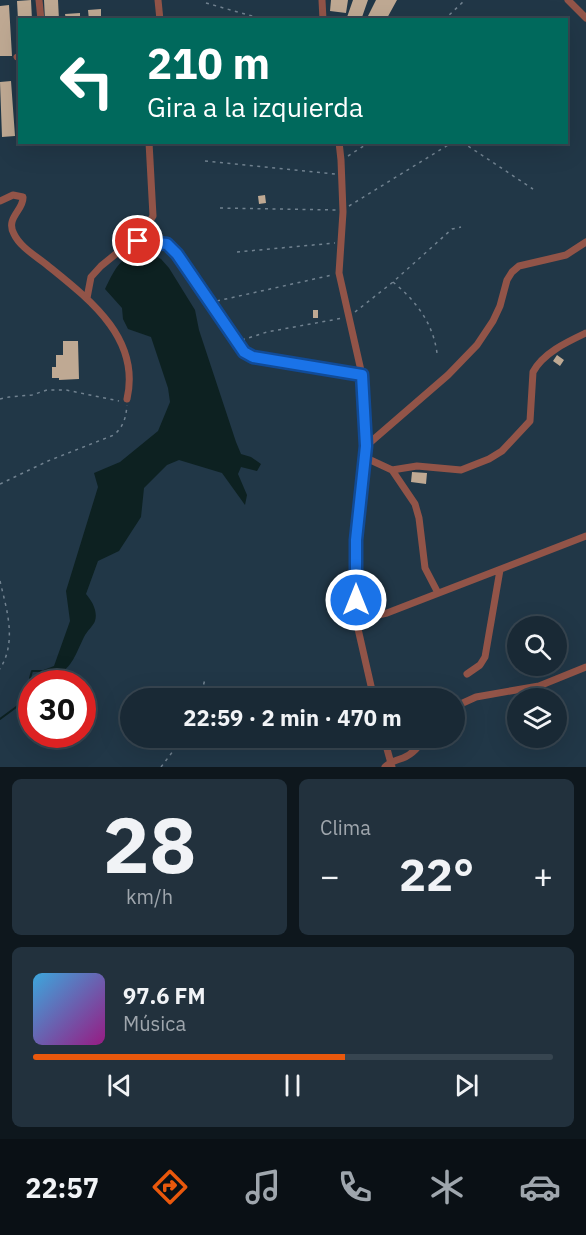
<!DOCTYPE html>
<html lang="es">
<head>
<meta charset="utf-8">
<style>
	body { margin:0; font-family:"IBM Plex Sans",sans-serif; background:#22313d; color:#f1f3f6; height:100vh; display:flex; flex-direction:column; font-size:22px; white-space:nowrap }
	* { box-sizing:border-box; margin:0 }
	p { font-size:20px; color:#9fa6ad }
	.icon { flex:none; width:33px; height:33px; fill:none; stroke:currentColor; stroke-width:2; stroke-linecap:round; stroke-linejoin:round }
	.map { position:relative; height:767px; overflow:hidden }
	.drawer { display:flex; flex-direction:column; gap:12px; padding:12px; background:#0e171d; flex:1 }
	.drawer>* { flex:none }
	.guide { position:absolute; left:18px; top:18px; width:550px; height:126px; border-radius:0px; box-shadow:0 6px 24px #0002,0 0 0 2px #374550; background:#00695c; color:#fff; overflow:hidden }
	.tools { position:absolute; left:507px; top:616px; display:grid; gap:12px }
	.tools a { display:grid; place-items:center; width:60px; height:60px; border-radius:50%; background:#192935; box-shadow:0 6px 24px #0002,0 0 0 2px #374550; font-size:30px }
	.speed { position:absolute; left:18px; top:670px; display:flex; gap:12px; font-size:30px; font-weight:700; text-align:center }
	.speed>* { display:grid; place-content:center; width:78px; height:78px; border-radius:50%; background:#192935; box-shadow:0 6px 24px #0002,0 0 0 2px #374550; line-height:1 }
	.speed .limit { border:9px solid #d22; background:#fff; color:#111 }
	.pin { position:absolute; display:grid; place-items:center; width:51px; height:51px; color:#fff; margin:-26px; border:3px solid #fff; border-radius:50%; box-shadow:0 2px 6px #0007 }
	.me { position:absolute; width:66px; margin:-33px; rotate:0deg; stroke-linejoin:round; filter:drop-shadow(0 0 4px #0008) }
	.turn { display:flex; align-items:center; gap:21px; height:126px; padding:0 30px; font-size:27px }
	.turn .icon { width:78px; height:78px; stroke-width:2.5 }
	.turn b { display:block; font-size:42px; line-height:51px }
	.big { font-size:45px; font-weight:700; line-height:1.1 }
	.drawer .card { flex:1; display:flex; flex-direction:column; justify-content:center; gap:9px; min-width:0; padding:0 21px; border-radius:9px; background:#22313d }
	.drawer .dial { align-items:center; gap:0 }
	.dial b { font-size:78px; line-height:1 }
	.song { display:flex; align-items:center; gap:18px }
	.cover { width:72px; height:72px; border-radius:9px; background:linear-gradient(135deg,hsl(200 70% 55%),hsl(310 70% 35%)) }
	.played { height:6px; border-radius:3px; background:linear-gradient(90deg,#ea580c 60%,#374550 60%) }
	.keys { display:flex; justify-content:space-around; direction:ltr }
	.heat { display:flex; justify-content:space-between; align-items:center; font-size:33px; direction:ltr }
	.drawer .tiles { flex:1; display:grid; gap:12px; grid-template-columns:1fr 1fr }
	.card:last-child { grid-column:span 2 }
	.trip { position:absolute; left:120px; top:688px; width:345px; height:60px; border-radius:30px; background:#192935; box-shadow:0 6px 24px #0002,0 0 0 2px #374550; font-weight:700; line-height:60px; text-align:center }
	.menu { display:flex; height:96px; justify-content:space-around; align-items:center; background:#0a1015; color:#9fa6ad }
	.menu .icon { width:42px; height:42px }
	.menu .selected { color:#ea580c }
	.menu b { font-size:27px; color:#f1f3f6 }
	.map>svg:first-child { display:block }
	.water { fill:#0d2121 }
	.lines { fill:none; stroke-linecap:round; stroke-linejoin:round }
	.stream { stroke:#0d2121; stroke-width:2 }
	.building { fill:#bfa993 }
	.path { stroke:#718290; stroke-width:1.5; stroke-dasharray:3 4.5; stroke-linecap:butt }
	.minor { stroke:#925448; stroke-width:7 }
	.route-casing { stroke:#114b97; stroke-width:15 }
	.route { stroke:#1a73e8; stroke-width:10 }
</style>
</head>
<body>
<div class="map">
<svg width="586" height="767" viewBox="0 0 586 767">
	<rect width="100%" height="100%" fill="#213747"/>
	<path class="water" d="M146 251 161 259 169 268 195 310 199 330 236 442 241 454 251 457 261 464 257 471 241 467 238 474 247 495 245 505 222 473 179 460 167 465 144 488 141 517 119 551 98 561 86 594C92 601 98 611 95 621 93 626 87 631 84 637 76 653 73 667 56 676L41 671 54 666 70 621 66 591 98 487 94 473 120 462 158 431 170 402 168 388 151 337 128 329 123 319 122 308 105 289C116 267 120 256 146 251Z"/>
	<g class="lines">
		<path class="stream" d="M36 684 30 678 32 671H41
			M0 719 19 705 32 700"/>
	</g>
	<path class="building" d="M31 0 32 20H18L17 1Z
		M44 0H58L59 20H45Z
		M331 0H348L346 13 330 11Z
		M353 0H368L361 20H346Z
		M376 0H397L386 20H366Z
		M9 5 12 56H0V6Z
		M101 9V20H89L88 10Z
		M80 13V20H66L65 14Z
		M11 81 15 136 2 137 0 82Z
		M265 195 266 203 259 204 258 196Z
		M313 310H318V318H313Z
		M63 341H78L79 379 59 380V378H52V367H56V355H63Z
		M557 355 564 360 560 366 553 361Z
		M412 472 427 473 426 484 411 482Z"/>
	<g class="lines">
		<path class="path" d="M206 3 266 20
			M444 20 465 0
			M462 142 533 189
			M348 156 370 142
			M205 161 335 174
			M349 206 453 142
			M220 208 336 210
			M237 252 335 243
			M393 282C416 301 433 323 437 353
			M217 301 332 275
			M355 312 393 282 452 229 461 227
			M242 340 267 332 343 318
			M0 399 9 397 32 395 47 390H66L119 401
			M0 484 48 461 114 435C124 426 126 417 127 405
			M0 581C7 611 17 641 0 669
			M200 699 205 679
			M161 767 183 738"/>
		<path class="minor" d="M39 0 41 20
			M158 0 160 20
			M322 0 323 20
			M568 0 586 18
			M17 57 20 56
			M339 142 341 160 343 212 339 273 362 375 366 446 356 540V620L374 699
			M0 201 13 195 23 197C24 210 5 218 14 234 20 247 36 256 47 265 89 299 141 338 127 399
			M138 241 167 244 177 254 236 343 244 352 253 357 362 375
			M87 298 91 277 101 266 117 253 138 241 153 216 149 142
			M366 446 448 375 477 345 493 321 500 306 507 280 512 272 519 266 566 255 586 242
			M364 457 392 470 415 504 419 518 425 568 438 593
			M392 470 417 466 461 470 489 459 502 451 530 421 533 372C543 353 567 342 586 333
			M356 620 387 613 586 536
			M467 674 480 665 485 657 500 570
			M454 707 476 697 539 686 586 667
			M384 738 392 767
			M385 767C391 761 395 761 403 758 413 754 419 746 425 738"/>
	</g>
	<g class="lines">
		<g class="route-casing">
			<path id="route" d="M138 241 167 244 177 254 244 352 253 357 362 375 366 446 356 540V600"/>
		</g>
		<use href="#route" class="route"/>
	</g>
</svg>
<div class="tools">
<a><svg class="icon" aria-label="search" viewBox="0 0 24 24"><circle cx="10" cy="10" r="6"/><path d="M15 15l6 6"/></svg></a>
<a><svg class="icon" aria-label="layers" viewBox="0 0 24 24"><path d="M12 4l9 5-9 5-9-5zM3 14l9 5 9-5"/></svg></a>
</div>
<div class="speed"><div class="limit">30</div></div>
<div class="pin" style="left:138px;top:241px;background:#d93025"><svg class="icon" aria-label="arrive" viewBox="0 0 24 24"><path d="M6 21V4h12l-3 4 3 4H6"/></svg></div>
<svg class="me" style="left:356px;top:600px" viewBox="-20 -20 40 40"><circle r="17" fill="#1a73e8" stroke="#fff" stroke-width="3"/><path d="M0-11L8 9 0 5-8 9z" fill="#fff"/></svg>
<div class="trip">22:59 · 2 min · 470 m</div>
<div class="guide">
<div class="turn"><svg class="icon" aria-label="left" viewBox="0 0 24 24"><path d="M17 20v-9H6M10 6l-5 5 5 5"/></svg><div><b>210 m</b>Gira a la izquierda</div></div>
</div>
</div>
<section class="drawer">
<div class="tiles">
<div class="card dial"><b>28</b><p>km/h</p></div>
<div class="card"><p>Clima</p>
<div class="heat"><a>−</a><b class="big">22°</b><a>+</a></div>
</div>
<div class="card">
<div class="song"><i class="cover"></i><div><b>97.6 FM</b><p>Música</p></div></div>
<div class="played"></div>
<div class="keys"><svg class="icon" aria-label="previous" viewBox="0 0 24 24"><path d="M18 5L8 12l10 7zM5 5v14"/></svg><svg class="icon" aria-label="pause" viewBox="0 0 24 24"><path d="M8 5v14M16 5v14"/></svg><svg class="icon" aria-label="next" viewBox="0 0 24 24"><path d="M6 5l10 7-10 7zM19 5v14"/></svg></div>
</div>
</div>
</section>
<nav class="menu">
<b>22:57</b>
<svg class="icon selected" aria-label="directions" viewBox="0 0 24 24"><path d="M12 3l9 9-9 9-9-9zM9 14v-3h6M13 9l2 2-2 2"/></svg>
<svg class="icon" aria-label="music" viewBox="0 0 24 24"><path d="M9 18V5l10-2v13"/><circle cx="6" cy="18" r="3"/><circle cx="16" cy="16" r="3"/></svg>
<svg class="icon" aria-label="phone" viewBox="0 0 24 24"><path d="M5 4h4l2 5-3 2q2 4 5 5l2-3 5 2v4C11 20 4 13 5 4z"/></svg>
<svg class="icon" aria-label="climate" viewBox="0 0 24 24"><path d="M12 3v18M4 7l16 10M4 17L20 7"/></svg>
<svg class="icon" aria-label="car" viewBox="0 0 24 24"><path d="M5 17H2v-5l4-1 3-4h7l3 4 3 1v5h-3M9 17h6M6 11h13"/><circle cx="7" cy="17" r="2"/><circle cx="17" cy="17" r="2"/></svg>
</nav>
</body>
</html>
